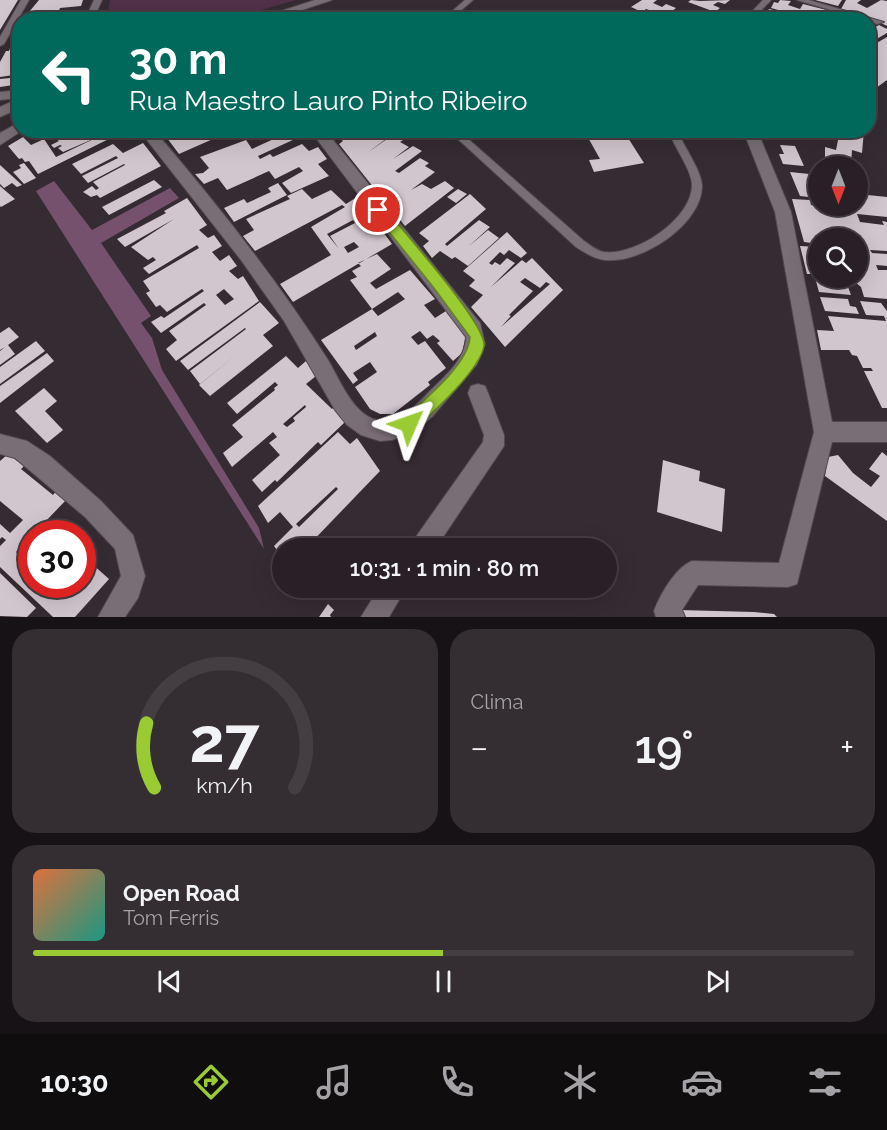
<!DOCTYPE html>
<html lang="pt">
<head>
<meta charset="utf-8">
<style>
	body { margin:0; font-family:Raleway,sans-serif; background:#342d32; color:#f1f3f6; height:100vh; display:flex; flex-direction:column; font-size:22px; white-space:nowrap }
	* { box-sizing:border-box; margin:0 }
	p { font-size:20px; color:#a5a3a7 }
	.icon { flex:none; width:33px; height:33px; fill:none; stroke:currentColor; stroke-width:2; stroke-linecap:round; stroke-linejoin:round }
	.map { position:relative; height:617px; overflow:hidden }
	.drawer { display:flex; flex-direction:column; gap:12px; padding:12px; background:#161215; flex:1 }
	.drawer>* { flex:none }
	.guide { position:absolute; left:12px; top:12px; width:864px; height:126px; border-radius:24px; box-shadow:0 6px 24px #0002,0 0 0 2px #443e43; background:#00695c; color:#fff; overflow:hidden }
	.needle { width:39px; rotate:180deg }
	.buttons { position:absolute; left:808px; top:156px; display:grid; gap:12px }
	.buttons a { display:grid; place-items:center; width:60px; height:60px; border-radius:50%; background:#282026; box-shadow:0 6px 24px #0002,0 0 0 2px #443e43; font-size:30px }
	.speed { position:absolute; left:18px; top:520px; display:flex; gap:12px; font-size:30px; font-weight:700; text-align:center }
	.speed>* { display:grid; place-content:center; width:78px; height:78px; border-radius:50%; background:#282026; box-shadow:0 6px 24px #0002,0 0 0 2px #443e43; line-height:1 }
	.speed .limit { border:9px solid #d22; background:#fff; color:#111 }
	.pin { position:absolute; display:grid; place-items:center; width:51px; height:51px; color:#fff; margin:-26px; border:3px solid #fff; border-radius:50%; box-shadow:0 2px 6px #0007 }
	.me { position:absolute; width:66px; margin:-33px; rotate:47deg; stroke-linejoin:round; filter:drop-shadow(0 0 4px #0008) }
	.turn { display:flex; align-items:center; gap:21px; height:126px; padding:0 18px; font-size:27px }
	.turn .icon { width:78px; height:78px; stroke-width:2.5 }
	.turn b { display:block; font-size:42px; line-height:51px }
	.big { font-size:45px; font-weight:600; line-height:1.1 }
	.drawer .card { flex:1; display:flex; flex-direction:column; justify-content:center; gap:9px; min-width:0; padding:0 21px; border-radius:24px; background:#342d32 }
	.drawer .dial { align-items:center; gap:0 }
	.dial svg { height:156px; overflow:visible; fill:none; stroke:#443e43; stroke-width:7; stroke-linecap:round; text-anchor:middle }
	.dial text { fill:#f1f3f6; stroke:none }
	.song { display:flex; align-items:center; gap:18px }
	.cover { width:72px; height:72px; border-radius:9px; background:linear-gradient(135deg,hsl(20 70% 55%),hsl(170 70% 35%)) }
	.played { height:6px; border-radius:3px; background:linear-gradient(90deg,#9bcb33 50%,#443e43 50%) }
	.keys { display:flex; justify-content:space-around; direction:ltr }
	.heat { display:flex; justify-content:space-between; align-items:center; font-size:33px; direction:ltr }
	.drawer .tiles { flex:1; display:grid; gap:12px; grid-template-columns:1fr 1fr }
	.card:last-child { grid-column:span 2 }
	.trip { position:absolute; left:272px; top:538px; width:345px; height:60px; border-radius:30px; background:#282026; box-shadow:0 6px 24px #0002,0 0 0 2px #443e43; font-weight:600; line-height:60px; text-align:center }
	.tabs { display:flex; height:96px; justify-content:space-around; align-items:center; background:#100d0f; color:#a5a3a7 }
	.tabs .icon { width:42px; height:42px }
	.tabs .active { color:#9bcb33 }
	.tabs b { font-size:27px; color:#f1f3f6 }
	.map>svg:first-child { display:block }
	.green { fill:#513049 }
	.forest { fill:#76516d }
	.building { fill:#d1c5ce; fill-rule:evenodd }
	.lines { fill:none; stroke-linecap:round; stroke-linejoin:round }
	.service-casing { stroke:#51494f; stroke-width:2 }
	.minor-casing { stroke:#51494f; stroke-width:2 }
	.service { fill:#7a6e76; fill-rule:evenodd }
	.minor { fill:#7a6e76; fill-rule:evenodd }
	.route { fill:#9bcb33; stroke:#658421; stroke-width:1.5 }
</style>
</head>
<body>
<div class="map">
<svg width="887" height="617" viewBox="0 0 887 617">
	<rect width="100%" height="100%" fill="#352b32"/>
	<path class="green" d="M110 0H296L229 19H107Z"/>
	<path class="forest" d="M54 181 92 230 170 188 179 198 101 243 151 316 141 323 152 338 162 370 259 528 264 549 36 191Z"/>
	<path class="building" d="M0 0H18L0 30Z
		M39 0H83L81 6 60 8 58 13 37 17 76 12 74 19 29 20 32 12H29Z
		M642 0H657L653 3 662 7 666 4 676 8 662 19 651 15 655 12 646 9 642 12 631 7Z
		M691 0 700 1 730 0 725 4 718 2 713 5 720 8 715 12 688 2Z
		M780 0 791 1 788 5 800 9 803 4 850 16 845 20H751L757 14H766L769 9 800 16 771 8 774 2 778 3Z
		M815 0H842L838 6Z
		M846 0H861L857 3 867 8 881 0 887 1V26L881 23 884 22 841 9Z
		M310 12 317 18 287 20V19Z
		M691 12 709 19V20H692L685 17Z
		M879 25 887 29V33L868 44V28L872 29Z
		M16 31H20V74L0 77V62L6 51H9Z
		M887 37V80L876 88 868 86V48Z
		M20 77V84L0 87V79Z
		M73 130H90L73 139 74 140 93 130H127L38 174 29 161 25 162 22 158 19 159 8 146 23 137 31 145 44 139 56 157 100 136 63 152 58 148 62 146 60 145 54 148 51 145 59 141 56 139Z
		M161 130 204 131 200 132 202 135 218 130 222 135 179 154Z
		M239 130H263L245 138Z
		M342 130H398L367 153 394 134 403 140 400 142 409 147 393 159 413 146 422 151 395 171 399 173 420 158 429 163 425 166 435 172 411 190 422 184 431 189 445 181 454 188 405 226 390 208 400 200 388 193 382 198 339 144 343 141 335 135Z
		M572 130H623L644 163 594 172 589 160 600 159 586 134 575 135Z
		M686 130H701L702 137 687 135Z
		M840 130H864L862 153 852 150 851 166 825 161V147L836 150Z
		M289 132 295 139 258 156 260 159 270 154 273 157 302 144 309 151 318 147 327 159 318 164 329 176 291 193 282 183 303 171 299 167 275 179 269 171 227 190 218 178 204 184 195 174 203 173 209 168 200 157 246 140 252 149Z
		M143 143 161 166 100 198 97 195 91 197 83 192 92 186 96 190 99 188 93 182 125 165 124 164 88 183 82 176 118 158 116 156 81 174 72 164 113 144 123 153Z
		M780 145 795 146 804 166 783 164 779 154H784Z
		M24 163 36 178 24 184 13 172 21 168 19 165Z
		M0 165 22 185 17 187 12 183 4 188 0 184Z
		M790 172 819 175V203L817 198 800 196Z
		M154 180 162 187 109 215 102 207Z
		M278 183 287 195 234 222 224 208 244 199 247 203 271 192 268 188Z
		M0 186 15 199 1 207 0 206Z
		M302 189 312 199 331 190 346 204 357 197 392 244 293 302 280 284 331 255 311 227 345 207 342 205 255 251 243 236 254 230 246 219 290 199 287 196ZM353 220 355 223 330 236 339 249 327 234ZM354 242 359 247 348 253 344 247Z
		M458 189 467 194 456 203 447 197Z
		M470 194 486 209 445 244 447 246 479 220 490 227 468 247 488 230 499 238 468 266 455 257 452 259 440 251 432 258 423 246 429 241 419 233Z
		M858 194 887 197V217L857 214 860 222 884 225 882 221 887 222V251L870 250 872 253 887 254V266L876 265 878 270H887V299L864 297 861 287 855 282 853 278H858V238H819V244L804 242 792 199 810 200 811 205 819 206H858Z
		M187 198 207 225 199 230 208 238 214 235 222 246 212 252 220 261 229 255 237 266 229 271 238 279 243 276 259 301 176 361 166 349 177 340 169 331 206 305 204 303 161 333 151 322 161 316 164 318 204 291 202 289 167 312 160 305 156 307 146 293 150 291 143 281 199 248 197 245 149 274 143 268 156 260 153 257 148 260 131 247 174 219 125 247 117 239 166 213 164 211ZM224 289 234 299 225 305 216 295Z
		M507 232 527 253 521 258 509 250 504 255 500 252 489 263 492 265 495 262 500 265 507 258 515 263 491 287 522 260 526 263 532 258 563 290 505 347 471 307 483 295 469 286 475 280 463 271ZM525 278 540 288 546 282 550 284 501 327 511 316 509 315 533 291 520 282Z
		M800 246 819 247V278H831L832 282 847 284 851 295 819 292 814 274H807Z
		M377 254 391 269 370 283 376 289 410 270 435 299 424 305 435 318 446 311 466 335 462 353 453 361 437 343 440 341 433 335 427 339 420 331 411 337 418 345 425 341 446 368 428 382 430 385 393 414H380L370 409 355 387 377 372 370 362 353 373 358 380 353 384 321 340 372 309 378 316 405 299 398 292 372 309 350 280 357 277 352 271 361 266 358 263ZM375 332 377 336 356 350 354 346Z
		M820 297 848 299 850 306 856 307 859 314 825 311Z
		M860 301 881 303 887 311V408H882L864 371H873L871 368H863L857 356 852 355 849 350H821L817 330 834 331 828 316 886 321 884 316 866 315Z
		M260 302 279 323 263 335 273 346 210 396 199 385 242 350 200 384 190 371 246 329 245 328 188 370 180 361Z
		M9 327 19 337 8 345 15 354 0 365V351L5 347 0 350V333Z
		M36 341 45 351 0 384V367Z
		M47 353 54 361 0 403V386Z
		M286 356 298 368 306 361 316 376 306 384 332 409 335 406 345 422 321 445 318 442 277 482 275 480 262 492 252 480 280 455 269 443 277 437 273 432 232 467 223 453 243 437 232 425 275 390 274 388 278 385 275 382 237 414 227 403ZM305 405 306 407 293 418 295 421 287 427 283 424Z
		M44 388 57 401 45 411 63 430 47 443 15 411Z
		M338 432 350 444 357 438 380 471 305 549H282V557L274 546 293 527 280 512 268 523 258 506ZM336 487 338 489 299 527 296 524Z
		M882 452 887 456V521L825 476 828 457 838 455 853 473 871 487 880 476 869 469Z
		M8 454 24 466 21 469 53 495 57 490 67 499 45 522 59 534H32V553L23 545 16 552 32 567V585H65L70 590 74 585H82V555L109 579 75 617H53L0 567V546L6 540 2 537 0 539V524L10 533 23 520 0 501V461Z
		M663 460 700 471 699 481 725 489 722 532 657 512Z
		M0 573 36 608 27 617 0 616Z
		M328 604 334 610 330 615 331 617H319Z
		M679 610 754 612 774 614 777 617H686Z"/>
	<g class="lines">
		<g class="service-casing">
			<path id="service" d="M21 0H29L4 44 0 46V37Z
				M94 0H102L93 20H85Z
				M465 0H473L450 20H442Z
				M763 0H771L752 20H744Z
				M797 0H809L884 22 877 24Z
				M448 130H458L584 241C590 245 597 251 604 252 636 256 692 219 692 185 692 170 673 145 668 130H677C683 145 701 170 702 185 703 224 641 264 605 260 595 259 585 253 576 247Z"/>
		</g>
		<g class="minor-casing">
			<path id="minor" d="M315 0H332L272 20H253Z
				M20 90V108L0 117V107L19 98 0 100V92Z
				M20 122V130H23L0 145V133Z
				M139 130H154C217 204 276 278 328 360 339 378 350 408 371 418 393 429 415 407 429 392 444 377 466 359 466 337L310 130H325L480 323 485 344 477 364 432 417 411 433 392 440 380 441 361 435 347 425 335 410 284 321 241 260Z
				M743 130H757L791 212 832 422H887V442H832L797 584 788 587 698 585 682 610 685 617H656L654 611C660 595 675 568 692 561L779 563 814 432 775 212Z
				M478 384 485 386 488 393 504 435V446L435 549H409L413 541 483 442 484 435 468 393 471 386Z
				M0 434 27 441 50 456 101 501 133 535 145 576 138 598 125 617H98L121 576 115 549 85 517 15 458 0 454Z
				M379 588H406L389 617H361Z"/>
		</g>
		<use href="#service" class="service"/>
		<use href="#minor" class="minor"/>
	</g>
	<path class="route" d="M378 205 383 206C400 228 487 324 484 346 480 370 433 412 414 430L409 432 403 430 401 424 403 419C423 401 469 364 470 337L434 288 374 213V206Z"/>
</svg>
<div class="buttons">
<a><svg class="needle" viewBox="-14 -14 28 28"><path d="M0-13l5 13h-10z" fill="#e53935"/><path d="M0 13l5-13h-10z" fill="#a5a3a7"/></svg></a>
<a><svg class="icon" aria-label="search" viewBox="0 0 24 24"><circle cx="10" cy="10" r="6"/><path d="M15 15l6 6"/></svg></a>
</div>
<div class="speed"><div class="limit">30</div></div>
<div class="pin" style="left:378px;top:210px;background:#d93025"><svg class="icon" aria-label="arrive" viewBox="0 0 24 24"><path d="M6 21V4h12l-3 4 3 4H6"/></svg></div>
<svg class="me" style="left:409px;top:424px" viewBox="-20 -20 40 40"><path d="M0-17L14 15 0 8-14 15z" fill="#9bcb33" stroke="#fff" stroke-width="4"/></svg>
<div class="trip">10:31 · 1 min · 80 m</div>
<div class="guide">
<div class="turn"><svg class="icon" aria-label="left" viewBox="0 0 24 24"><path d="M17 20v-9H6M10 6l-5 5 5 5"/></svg><div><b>30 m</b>Rua Maestro Lauro Pinto Ribeiro</div></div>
</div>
</div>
<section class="drawer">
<div class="tiles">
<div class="card dial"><svg viewBox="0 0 100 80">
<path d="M14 69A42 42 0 1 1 86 69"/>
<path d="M14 69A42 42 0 0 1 10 36" stroke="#9bcb33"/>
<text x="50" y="56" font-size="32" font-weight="700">27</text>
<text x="50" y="72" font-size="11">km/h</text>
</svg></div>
<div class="card"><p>Clima</p>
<div class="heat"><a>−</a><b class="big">19°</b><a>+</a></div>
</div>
<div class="card">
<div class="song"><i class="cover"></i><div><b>Open Road</b><p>Tom Ferris</p></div></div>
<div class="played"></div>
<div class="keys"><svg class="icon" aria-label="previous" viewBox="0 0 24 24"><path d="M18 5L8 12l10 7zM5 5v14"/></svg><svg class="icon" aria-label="pause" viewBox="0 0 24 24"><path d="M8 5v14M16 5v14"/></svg><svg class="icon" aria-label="next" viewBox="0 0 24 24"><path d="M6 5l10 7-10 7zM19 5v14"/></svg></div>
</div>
</div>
</section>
<nav class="tabs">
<b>10:30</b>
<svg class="icon active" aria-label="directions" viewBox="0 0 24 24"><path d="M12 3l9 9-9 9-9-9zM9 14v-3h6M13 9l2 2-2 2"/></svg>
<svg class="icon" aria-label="music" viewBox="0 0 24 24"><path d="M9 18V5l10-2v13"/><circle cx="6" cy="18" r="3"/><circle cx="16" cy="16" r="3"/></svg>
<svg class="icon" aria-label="phone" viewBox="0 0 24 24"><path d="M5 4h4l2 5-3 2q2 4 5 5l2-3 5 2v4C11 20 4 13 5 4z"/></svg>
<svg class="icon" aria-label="climate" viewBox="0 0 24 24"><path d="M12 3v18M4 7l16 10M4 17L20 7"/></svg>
<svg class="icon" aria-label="car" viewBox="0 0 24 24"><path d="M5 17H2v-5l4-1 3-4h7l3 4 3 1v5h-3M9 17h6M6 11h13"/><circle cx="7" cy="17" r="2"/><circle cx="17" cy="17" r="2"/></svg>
<svg class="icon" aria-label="filters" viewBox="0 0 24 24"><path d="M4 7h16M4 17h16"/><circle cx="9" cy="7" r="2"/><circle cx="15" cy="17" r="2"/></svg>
</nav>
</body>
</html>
